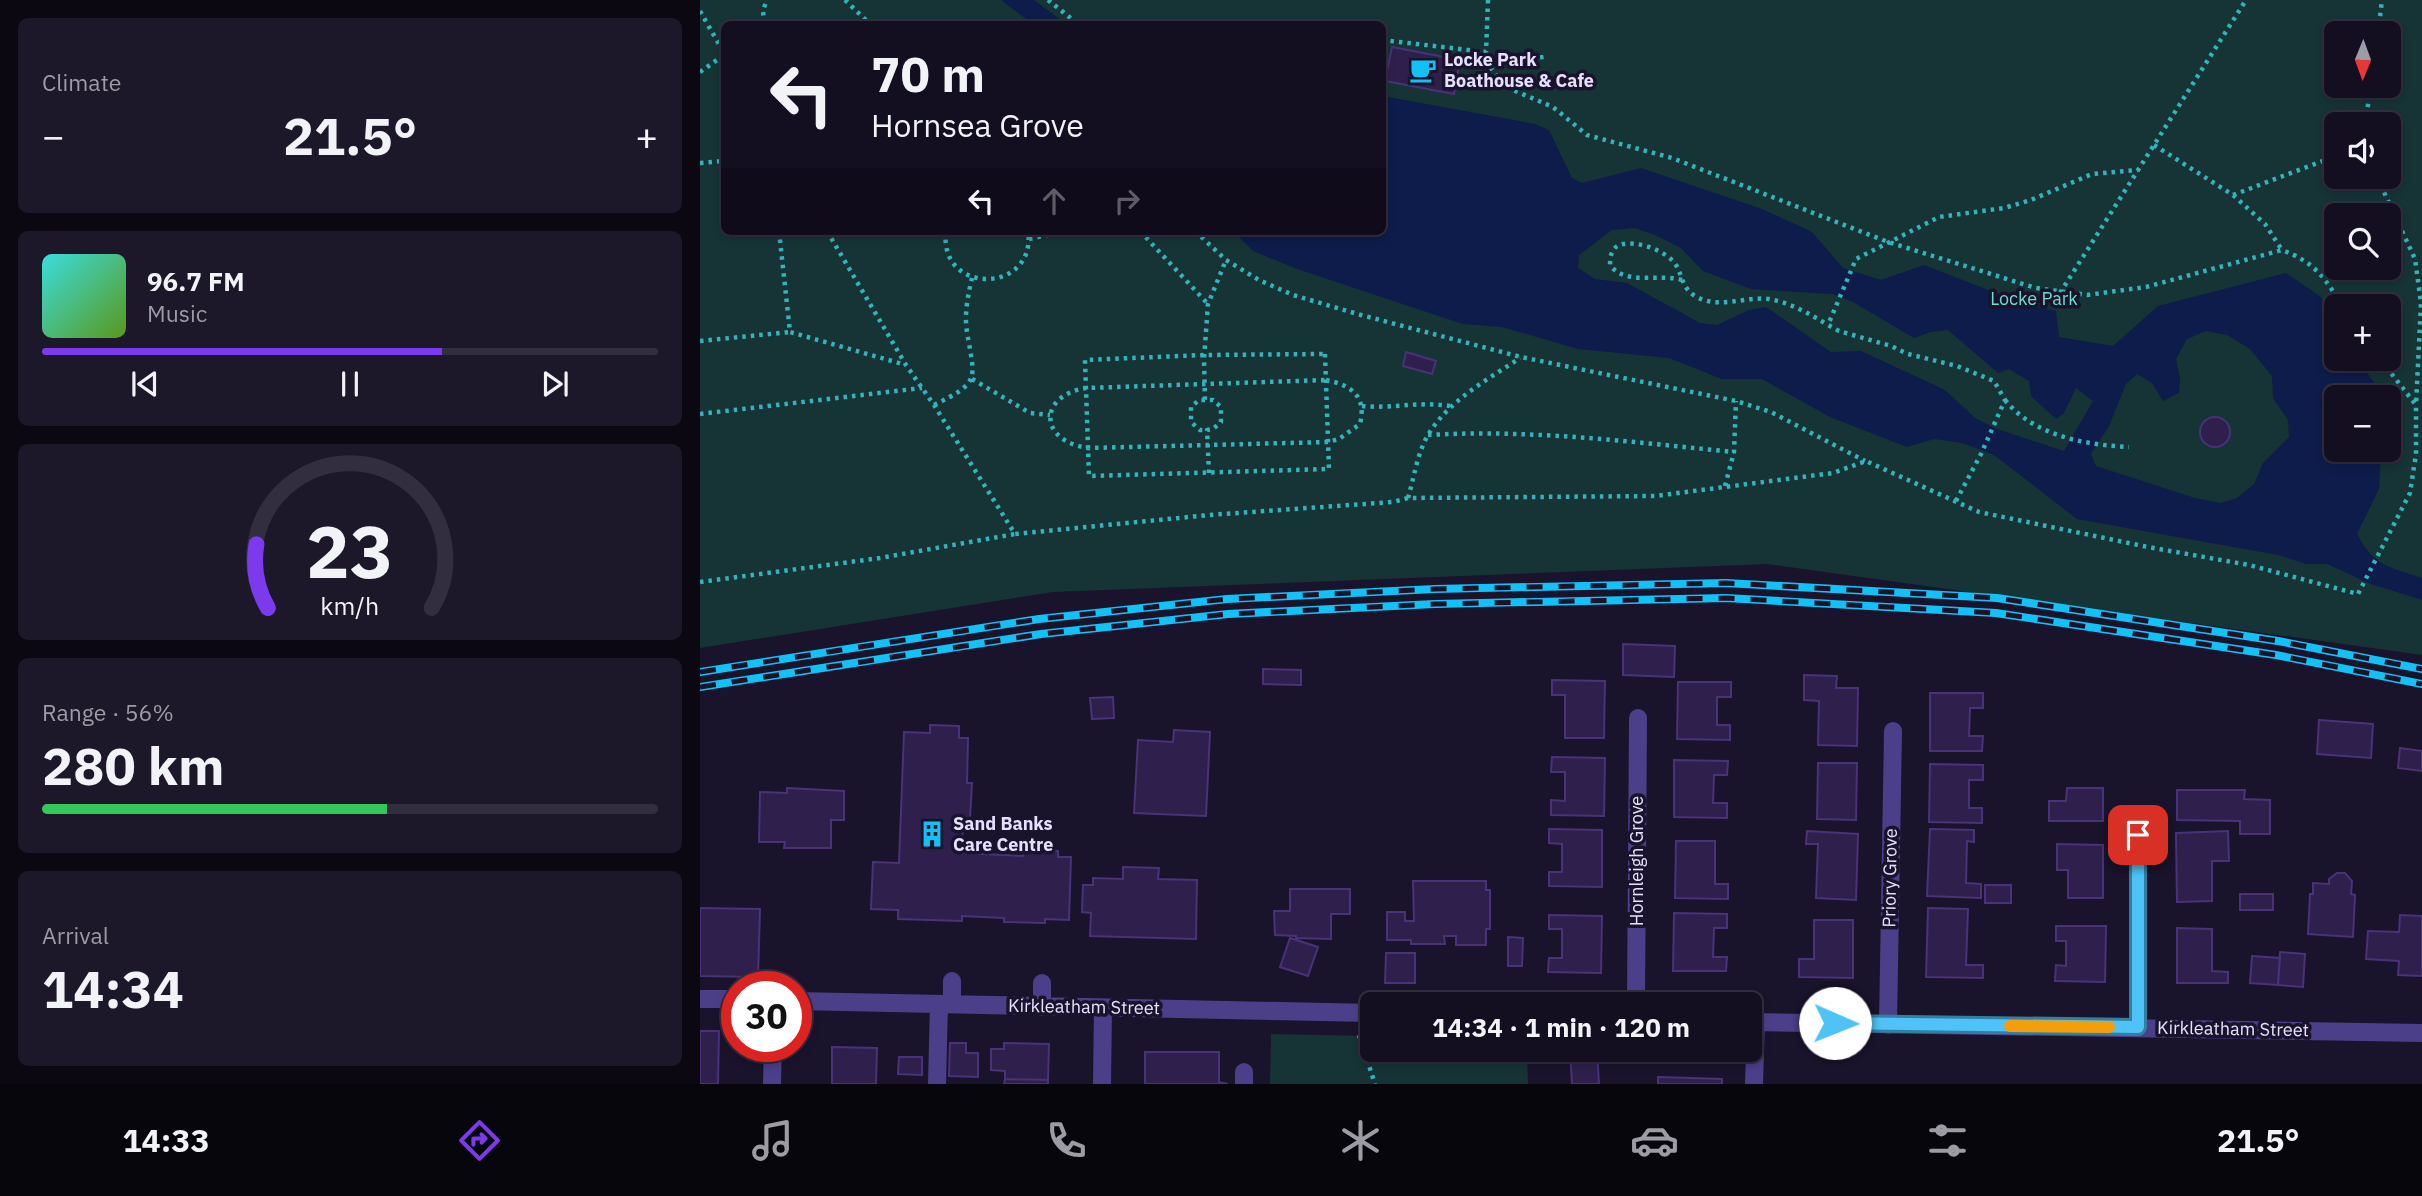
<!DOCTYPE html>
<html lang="en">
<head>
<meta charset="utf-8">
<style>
	body { margin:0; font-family:"IBM Plex Sans",sans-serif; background:#1d172a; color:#f1f3f6; height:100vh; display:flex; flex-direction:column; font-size:26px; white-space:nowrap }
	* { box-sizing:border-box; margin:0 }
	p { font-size:23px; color:#9d9ca5 }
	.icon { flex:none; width:38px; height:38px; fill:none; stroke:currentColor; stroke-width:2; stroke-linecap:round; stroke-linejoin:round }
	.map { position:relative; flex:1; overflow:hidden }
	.drawer { display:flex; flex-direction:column; gap:18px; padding:18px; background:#0b0812; width:700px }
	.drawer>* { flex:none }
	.hud { position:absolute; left:21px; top:21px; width:665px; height:214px; border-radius:10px; box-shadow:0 4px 10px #0003,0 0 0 2px #332e3f; background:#140e21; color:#f1f3f6; overflow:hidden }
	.needle { width:46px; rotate:181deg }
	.tools { position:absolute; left:1624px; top:21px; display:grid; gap:14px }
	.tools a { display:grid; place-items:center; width:77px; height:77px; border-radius:10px; background:#140e21; box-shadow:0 4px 10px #0003,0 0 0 2px #332e3f; font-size:35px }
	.speed { position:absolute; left:21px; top:971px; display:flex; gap:14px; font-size:35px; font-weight:700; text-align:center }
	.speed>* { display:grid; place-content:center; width:91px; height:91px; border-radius:50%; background:#140e21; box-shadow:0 4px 10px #0003,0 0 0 2px #332e3f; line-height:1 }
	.speed .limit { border:10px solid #d22; background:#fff; color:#111 }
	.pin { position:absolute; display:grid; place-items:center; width:60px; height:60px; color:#fff; margin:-30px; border-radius:14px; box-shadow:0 4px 10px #0006 }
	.me { position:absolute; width:77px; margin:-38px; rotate:91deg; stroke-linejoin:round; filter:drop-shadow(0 0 5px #0008) }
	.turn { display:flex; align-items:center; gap:24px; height:147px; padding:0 35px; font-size:32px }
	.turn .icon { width:91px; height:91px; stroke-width:2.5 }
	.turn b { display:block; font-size:49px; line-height:60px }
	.lanes { display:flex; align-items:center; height:66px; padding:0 35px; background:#0003; justify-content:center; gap:35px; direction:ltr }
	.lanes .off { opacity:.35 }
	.big { font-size:52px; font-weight:800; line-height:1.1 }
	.drawer .card { flex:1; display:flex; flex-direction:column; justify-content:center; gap:10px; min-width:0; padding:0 24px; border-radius:10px; background:#1d172a }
	.drawer .dial { align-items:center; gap:0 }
	.dial svg { height:182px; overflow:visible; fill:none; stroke:#332e3f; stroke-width:7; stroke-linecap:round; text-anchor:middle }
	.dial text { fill:#f1f3f6; stroke:none }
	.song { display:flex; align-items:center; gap:21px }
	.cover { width:84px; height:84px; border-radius:10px; background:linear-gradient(135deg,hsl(180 70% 55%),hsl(90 70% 35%)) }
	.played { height:7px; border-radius:4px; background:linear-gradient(90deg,#7c3aed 65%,#332e3f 65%) }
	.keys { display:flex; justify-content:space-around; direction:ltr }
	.heat { display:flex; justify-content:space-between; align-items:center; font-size:38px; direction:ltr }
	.charge { height:10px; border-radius:5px; background:linear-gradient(90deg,#34c759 56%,#332e3f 0) }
	.trip { position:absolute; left:660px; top:992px; width:402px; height:70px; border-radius:10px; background:#140e21; box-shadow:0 4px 10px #0003,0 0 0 2px #332e3f; font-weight:800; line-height:70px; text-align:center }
	.menu { display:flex; height:112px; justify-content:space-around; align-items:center; background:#08060d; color:#9d9ca5 }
	.menu .icon { width:49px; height:49px }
	.menu .current { color:#7c3aed }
	.menu b { font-size:32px; color:#f1f3f6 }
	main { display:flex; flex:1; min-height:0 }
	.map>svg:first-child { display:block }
	.green { fill:#163336; fill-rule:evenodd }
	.water { fill:#0d1c4a; fill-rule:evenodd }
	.building { fill:#2e1f4c; stroke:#493278; stroke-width:2 }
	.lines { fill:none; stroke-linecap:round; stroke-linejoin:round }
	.path { stroke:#36b2bb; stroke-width:4.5; stroke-dasharray:3.5 5; stroke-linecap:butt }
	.minor { stroke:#4c3f89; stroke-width:18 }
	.rail-casing { stroke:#12c2f7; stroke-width:8 }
	.rail { stroke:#1a132c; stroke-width:5; stroke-dasharray:16; stroke-linecap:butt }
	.route-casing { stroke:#337fa1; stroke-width:18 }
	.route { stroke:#4fc3f7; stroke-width:12 }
	.slow { stroke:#f59e0b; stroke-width:12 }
	.labels { text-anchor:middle; stroke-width:7; stroke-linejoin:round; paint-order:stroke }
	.poi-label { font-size:18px; font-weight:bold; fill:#e6dffe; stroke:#1a132c; text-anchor:start }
	.park-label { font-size:18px; fill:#6bded0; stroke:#1a132c }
	.street-label { font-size:18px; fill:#e6dffe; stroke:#1a132c }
</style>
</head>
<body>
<main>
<section class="drawer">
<div class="card"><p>Climate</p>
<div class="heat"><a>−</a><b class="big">21.5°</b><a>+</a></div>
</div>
<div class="card">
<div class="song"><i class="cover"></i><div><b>96.7 FM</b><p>Music</p></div></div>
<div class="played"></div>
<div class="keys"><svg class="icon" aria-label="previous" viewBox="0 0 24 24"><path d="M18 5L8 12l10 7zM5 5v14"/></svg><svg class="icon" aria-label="pause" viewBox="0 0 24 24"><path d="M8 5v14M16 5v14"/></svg><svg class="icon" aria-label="next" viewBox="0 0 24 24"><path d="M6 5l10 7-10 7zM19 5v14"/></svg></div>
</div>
<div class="card dial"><svg viewBox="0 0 100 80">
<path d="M14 69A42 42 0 1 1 86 69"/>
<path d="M14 69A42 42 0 0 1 9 41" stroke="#7c3aed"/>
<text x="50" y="56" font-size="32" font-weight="700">23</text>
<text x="50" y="72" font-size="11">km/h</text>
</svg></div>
<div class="card"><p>Range · 56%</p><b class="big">280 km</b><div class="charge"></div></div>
<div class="card"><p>Arrival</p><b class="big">14:34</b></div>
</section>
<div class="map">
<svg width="1722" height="1084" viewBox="0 0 1722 1084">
	<rect width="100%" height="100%" fill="#1a132c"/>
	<path class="green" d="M0 0H1722V655L1067 564 353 592 0 648ZM24 24H682V231H24ZM1636 33H1689V86H1636ZM1636 124H1689V177H1636ZM1636 215H1689V268H1636ZM1636 306H1689V359H1636ZM1636 397H1689V450H1636Z
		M571 1034 672 1036V1050H827L828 1084H570Z"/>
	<path class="water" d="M301 0H334L366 24H333Z
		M683 96 835 124 849 130 872 178 882 183 941 168 1062 209 1112 232 1143 268 1181 280 1224 265 1319 302 1356 311 1359 337 1413 346 1458 306 1586 273 1621 297 1636 334V359H1656L1674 382 1678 397H1636V450H1681L1679 489 1657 534C1674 566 1689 567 1722 578V600L1671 584 1627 564H1606L1578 555 1377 519 1294 455 1262 443 1234 439 1207 447 1130 417 1062 379H1022L969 358 878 349 802 327 763 324 597 269 553 251 533 231H682ZM935 228 955 235 981 248 1003 271 1051 289 1133 294 1153 302 1214 338 1231 332 1248 330 1298 373 1309 369 1329 381 1331 396 1356 419 1364 413 1376 388 1393 401 1364 451 1297 429 1275 418 1245 390 1161 351 1131 352 1066 307 1049 310 1017 325 1000 323 927 283 895 279 878 268 879 255 912 230ZM1506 331 1527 335 1550 349 1572 376 1573 398 1588 420 1589 437 1563 463 1554 484 1537 498 1521 503 1495 498 1396 466 1391 454 1409 426 1426 384 1437 374 1452 383 1463 401 1479 393 1480 378 1476 359 1487 339Z"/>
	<path class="building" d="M692 47 760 60 754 94 685 81Z
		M706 352 736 361 732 374 703 366Z
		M1500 432a15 15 0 1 1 30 0a15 15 0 1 1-30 0Z
		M923 644 975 646 974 677 923 675Z
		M563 669 601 670V685L563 684Z
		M1104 675 1137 676 1136 688H1158L1157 746 1118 745 1119 701 1104 700Z
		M852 680 905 681 904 738H865V695H852Z
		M978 682H1031V697H1017V725H1030V740L977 739Z
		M1230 693H1283V708H1270L1269 736H1283L1282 751H1230Z
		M413 697 414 718 392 719 390 698Z
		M1619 720 1673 724 1671 758 1617 754Z
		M230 725 259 726V738H268L267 783H272L270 818 263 817 262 853 323 856V850L358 851V857H371L369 920 345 919V923L304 922V918L262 916V921L198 919V910L171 909 173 862 199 863 204 732 230 733Z
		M474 730 510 732 506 816 434 813 438 740 473 742Z
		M1700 748 1722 751V771L1698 768Z
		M852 757 905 758 904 816 851 815V800L865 801V772H851Z
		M974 760 1028 761 1027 775H1014L1013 803H1027V818L974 817Z
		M1118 763H1157L1156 820 1117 819Z
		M1230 764 1283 765V780H1269V808H1282V823L1229 822Z
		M87 788 144 791V820H131V848H84L85 842H59L60 792 87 793Z
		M1367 788H1403V821H1349V801H1366Z
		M1477 790H1545L1544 799 1570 800V834H1540V821L1477 820Z
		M849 829 902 830V887L849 886V872H862V844L849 843Z
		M1230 829 1274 830V842L1267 841 1266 883 1281 884V898L1227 896Z
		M1107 831 1158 834 1156 900 1116 898 1118 844H1106Z
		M1528 831 1529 861H1512V901L1477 902 1476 833Z
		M976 841H1015V884H1028V899L975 898Z
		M1357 844 1403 845V898H1368V870H1357Z
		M423 867 459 868 458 879 497 880 496 939 390 936 391 913 382 912 383 885H393V878L423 879Z
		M1637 873H1645L1652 881 1651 894 1655 895 1653 937 1608 934 1610 894H1613V883L1629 884V879Z
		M713 881H786V890H790V929H786V945H756V936H744L745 944H711V940H687V912H705V921H714Z
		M1285 885H1311V903H1285Z
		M590 889H650V914H631V939L596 938V936L575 935 574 911H590Z
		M1540 894H1573V910H1540Z
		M0 908 60 909 58 977 0 976Z
		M1228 908 1268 909 1266 965H1283V978L1226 977Z
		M974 913 1027 914V928H1014L1013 957H1027L1026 971H973Z
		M849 915 902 916 901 973 848 972 849 958H862V929H849Z
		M1700 915 1722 916V976L1698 975 1699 961 1666 959 1668 931 1699 932Z
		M1114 920H1153V978L1099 977V959H1114Z
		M1356 926H1406L1405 982 1355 981 1356 965 1366 966V941H1356Z
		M1477 928 1512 929V971L1528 972V983H1477Z
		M808 937 823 938 822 966H808Z
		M590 938 618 947 608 976 580 967Z
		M1580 952 1605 954 1603 987 1578 985Z
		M686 953H715V983H685Z
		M1552 956 1580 958 1578 985 1550 983Z
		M0 1031H19L18 1084H0Z
		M250 1043H266V1053H278V1077L249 1076Z
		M304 1043 349 1044 348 1080 305 1079V1071L291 1070V1049H304Z
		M132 1047 177 1048 176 1084H132Z
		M870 1050H897L899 1084H872Z
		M445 1052H519V1082L528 1084H445Z
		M199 1057H222V1075L198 1074Z
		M958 1077 1022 1079V1084H958Z
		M305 1079 348 1080V1084H304Z"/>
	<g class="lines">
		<path class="path" d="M145 0 170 24
			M348 0 378 24
			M788 0 786 52 790 67 799 79 813 90 853 107 887 135 972 158 1188 242 1336 288 1387 295 1446 287 1582 250C1614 262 1625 277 1642 306
			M0 11 24 53
			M64 24 63 10 67 0
			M1678 33 1682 0
			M682 40 786 52
			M790 67 848 56
			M0 72 24 55
			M1665 124 1671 86
			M1454 145 1533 195 1565 224 1582 250
			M0 163 24 161
			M1677 177 1715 259 1721 303 1716 405
			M1533 195 1636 156
			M79 231 90 332 206 365
			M127 231 206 365 234 405 315 534 509 515 693 502 708 498 955 496 1133 473 1166 461 1279 512 1448 547 1549 565 1658 594 1710 493 1716 454V405L1680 359
			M246 231C238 296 337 294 328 231
			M440 231 508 304
			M495 231 526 260 559 280 593 295 661 315 821 357 1036 401 1071 412 1165 461
			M329 239 366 231
			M982 280C960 273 925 286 910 265 910 255 912 246 923 244 939 241 967 251 976 265 983 277 982 288 995 296 1019 310 1044 296 1069 299 1091 303 1110 314 1128 325
			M1360 293 1546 0
			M0 341 90 332
			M625 354 629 469 389 476 385 360 504 355Z
			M272 379 330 413 350 415
			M626 380C651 385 667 396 660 424L639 439 628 442 389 448C339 442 337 396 386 388Z
			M505 400H499L491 407V422L500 430H507
			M1305 400C1334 436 1386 445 1429 447
			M234 405C281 382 275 380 267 332 264 314 268 295 272 278
			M662 406C692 409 720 401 750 406
			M0 414 222 388
			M728 435C831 429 932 442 1034 452
			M509 473 507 430 513 429 521 422V407L513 400H505L504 359 508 304 526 260
			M1025 486 1034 452 1036 401
			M708 498C714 478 717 454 728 435 749 400 787 380 820 358
			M1256 501 1281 454 1305 400 1294 381 1257 366 1208 354 1191 346 1139 331 1128 325 1156 259 1239 217 1304 208 1331 200 1392 174 1438 170
			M0 582 180 558 315 534
			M659 1035 675 1084"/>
		<path class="minor" d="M1438 835V1028
			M0 999H37
			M96 1001 672 1013
			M252 1004V981
			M936 1004 938 718
			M342 1007V983
			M1050 1022 1722 1033
			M1188 1025 1193 731
			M72 1084 73 1046
			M237 1084 239 1004
			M402 1084 403 1008
			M544 1084V1072
			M1054 1084 1056 1022"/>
		<g class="rail-casing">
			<path id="rail" d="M0 672 339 619 527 599 735 589 1026 583 1297 598 1578 641 1722 669
				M0 687 341 634 528 614 735 604 1026 598 1296 613 1576 655 1722 684"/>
		</g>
		<use href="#rail" class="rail"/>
	</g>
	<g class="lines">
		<g class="route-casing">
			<path id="route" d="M1135 1023 1438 1027V835"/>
		</g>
		<use href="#route" class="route"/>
		<path class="slow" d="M1310 1026 1409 1027"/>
	</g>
	<defs>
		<g id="cafe-bare" transform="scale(2.1)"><path d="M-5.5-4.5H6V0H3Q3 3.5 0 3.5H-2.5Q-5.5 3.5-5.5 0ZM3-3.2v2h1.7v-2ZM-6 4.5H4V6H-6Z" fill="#12c2f7" stroke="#1a132c" stroke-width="2.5" paint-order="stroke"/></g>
		<g id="building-bare" transform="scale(2.1)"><path d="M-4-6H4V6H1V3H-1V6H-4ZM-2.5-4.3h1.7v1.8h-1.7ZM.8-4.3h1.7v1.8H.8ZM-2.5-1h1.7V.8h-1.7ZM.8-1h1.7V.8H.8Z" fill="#12c2f7" stroke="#1a132c" stroke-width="2.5" paint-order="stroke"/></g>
	</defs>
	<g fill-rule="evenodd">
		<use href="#cafe-bare" x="723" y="70"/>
		<use href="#building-bare" x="232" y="834"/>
	</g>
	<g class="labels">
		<g class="poi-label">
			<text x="744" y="66">Locke Park<tspan x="744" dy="21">Boathouse &amp; Cafe</tspan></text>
			<text x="253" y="830">Sand Banks<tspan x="253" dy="21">Care Centre</tspan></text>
		</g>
		<g class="park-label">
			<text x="1334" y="305">Locke Park</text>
		</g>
		<g class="street-label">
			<text transform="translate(937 861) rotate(-90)" y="6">Hornleigh Grove</text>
			<text transform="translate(1190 878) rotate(-89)" y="6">Priory Grove</text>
			<text transform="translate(384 1007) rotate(1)" y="6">Kirkleatham Street</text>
			<text transform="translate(1533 1029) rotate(1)" y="6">Kirkleatham Street</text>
		</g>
	</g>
</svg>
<div class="tools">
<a><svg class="needle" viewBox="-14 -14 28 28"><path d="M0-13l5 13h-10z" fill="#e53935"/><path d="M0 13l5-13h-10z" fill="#9d9ca5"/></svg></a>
<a><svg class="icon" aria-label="sound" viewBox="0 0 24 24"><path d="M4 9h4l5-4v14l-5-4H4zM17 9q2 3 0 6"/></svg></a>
<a><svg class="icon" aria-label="search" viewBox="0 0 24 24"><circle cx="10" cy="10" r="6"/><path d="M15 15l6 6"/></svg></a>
<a>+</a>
<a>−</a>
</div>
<div class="speed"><div class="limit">30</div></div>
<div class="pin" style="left:1438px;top:835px;background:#d93025"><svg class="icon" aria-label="arrive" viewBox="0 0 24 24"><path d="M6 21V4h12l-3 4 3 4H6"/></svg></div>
<svg class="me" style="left:1135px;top:1023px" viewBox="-20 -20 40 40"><circle r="19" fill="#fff"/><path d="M0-13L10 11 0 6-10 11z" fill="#4fc3f7"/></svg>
<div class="trip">14:34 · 1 min · 120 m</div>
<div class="hud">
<div class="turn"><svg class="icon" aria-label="left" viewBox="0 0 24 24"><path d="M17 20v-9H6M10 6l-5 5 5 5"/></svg><div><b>70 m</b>Hornsea Grove</div></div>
<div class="lanes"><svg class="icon" aria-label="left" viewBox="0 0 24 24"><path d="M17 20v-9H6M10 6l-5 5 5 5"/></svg><svg class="icon off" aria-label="ahead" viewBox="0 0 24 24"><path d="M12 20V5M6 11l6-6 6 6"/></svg><svg class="icon off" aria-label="right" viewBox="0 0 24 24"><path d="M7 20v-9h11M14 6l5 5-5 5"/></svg></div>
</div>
</div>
</main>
<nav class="menu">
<b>14:33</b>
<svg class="icon current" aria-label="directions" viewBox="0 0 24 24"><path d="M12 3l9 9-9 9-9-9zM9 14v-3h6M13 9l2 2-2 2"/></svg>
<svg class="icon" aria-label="music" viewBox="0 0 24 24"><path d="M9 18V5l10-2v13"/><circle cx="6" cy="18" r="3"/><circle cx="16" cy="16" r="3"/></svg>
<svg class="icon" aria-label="phone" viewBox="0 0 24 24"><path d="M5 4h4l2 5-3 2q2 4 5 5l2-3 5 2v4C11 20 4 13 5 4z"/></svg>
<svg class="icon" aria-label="climate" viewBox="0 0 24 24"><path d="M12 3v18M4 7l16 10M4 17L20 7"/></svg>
<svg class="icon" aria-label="car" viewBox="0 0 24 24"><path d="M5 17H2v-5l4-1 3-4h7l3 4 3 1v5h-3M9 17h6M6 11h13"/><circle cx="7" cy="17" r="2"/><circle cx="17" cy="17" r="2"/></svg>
<svg class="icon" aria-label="filters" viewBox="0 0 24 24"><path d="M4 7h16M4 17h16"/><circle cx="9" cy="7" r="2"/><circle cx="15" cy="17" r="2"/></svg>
<b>21.5°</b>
</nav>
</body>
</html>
